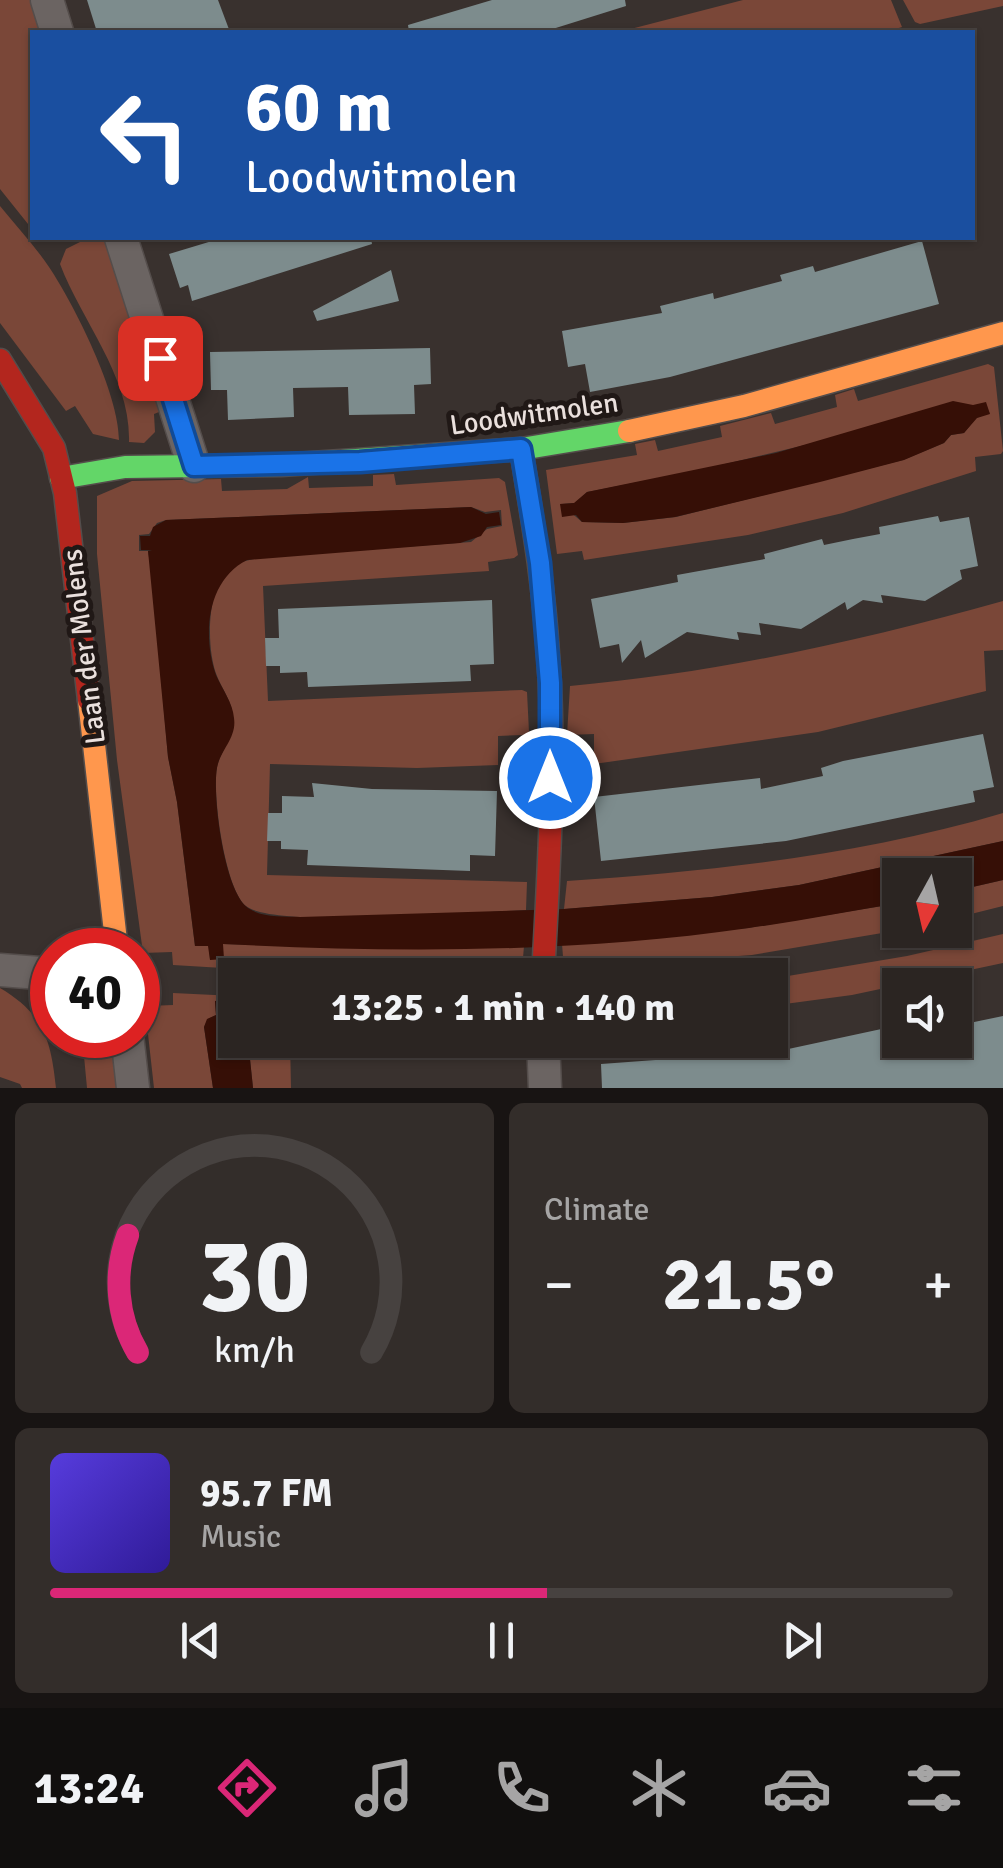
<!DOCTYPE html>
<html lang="en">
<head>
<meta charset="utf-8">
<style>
	body { margin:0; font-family:Signika,sans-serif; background:#332d2a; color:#f1f3f6; height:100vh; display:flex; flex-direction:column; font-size:38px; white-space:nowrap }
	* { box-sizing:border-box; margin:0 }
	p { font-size:32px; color:#a6a5a5 }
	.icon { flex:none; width:55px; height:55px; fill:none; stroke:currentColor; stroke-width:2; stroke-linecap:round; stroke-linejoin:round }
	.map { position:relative; height:1088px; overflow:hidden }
	.drawer { display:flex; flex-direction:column; gap:15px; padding:15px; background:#181413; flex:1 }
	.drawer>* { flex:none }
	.hud { position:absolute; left:30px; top:30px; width:945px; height:210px; border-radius:0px; box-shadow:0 2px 8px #0004,0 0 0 2px #474240; background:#1a4fa0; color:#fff; overflow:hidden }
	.needle { width:65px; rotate:188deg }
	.tools { position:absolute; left:882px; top:858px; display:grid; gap:20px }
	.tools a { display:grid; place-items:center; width:90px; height:90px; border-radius:0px; background:#2b2522; box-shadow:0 2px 8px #0004,0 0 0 2px #474240; font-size:50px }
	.speed { position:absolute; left:30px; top:928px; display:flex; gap:20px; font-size:50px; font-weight:700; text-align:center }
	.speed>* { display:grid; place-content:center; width:130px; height:130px; border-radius:50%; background:#2b2522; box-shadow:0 2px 8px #0004,0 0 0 2px #474240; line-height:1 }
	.speed .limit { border:15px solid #d22; background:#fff; color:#111 }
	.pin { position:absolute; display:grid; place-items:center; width:85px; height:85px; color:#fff; margin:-42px; border-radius:20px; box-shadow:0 5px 15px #0006 }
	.me { position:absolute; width:110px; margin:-55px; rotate:0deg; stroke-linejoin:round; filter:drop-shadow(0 0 8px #0008) }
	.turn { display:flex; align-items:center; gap:35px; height:210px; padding:0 50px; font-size:45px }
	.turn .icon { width:130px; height:130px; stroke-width:2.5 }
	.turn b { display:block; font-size:70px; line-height:85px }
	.big { font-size:75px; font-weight:700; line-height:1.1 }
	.drawer .tile { flex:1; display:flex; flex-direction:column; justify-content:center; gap:15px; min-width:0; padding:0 35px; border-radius:15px; background:#332d2a }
	.drawer .dial { align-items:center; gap:0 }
	.dial svg { height:260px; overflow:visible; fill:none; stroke:#474240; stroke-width:7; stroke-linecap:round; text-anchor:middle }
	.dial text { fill:#f1f3f6; stroke:none }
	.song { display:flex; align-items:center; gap:30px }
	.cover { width:120px; height:120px; border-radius:15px; background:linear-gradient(135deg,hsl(250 70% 55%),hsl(250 70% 35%)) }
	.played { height:10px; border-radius:5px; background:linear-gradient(90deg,#db2777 55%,#474240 55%) }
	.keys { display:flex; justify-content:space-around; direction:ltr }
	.heat { display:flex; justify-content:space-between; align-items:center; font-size:55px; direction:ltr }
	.drawer .tiles { flex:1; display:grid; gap:15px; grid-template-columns:1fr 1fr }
	.tile:last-child { grid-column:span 2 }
	.trip { position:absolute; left:218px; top:958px; width:570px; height:100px; border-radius:0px; background:#2b2522; box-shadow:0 2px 8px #0004,0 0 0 2px #474240; font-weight:700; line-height:100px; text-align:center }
	.menu { display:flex; height:160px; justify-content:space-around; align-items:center; background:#110f0e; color:#a6a5a5 }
	.menu .icon { width:70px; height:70px }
	.menu .active { color:#db2777 }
	.menu b { font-size:45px; color:#f1f3f6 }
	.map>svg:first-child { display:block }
	.green { fill:#7a4738; fill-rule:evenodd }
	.water { fill:#360f06 }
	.building { fill:#7d8c8d }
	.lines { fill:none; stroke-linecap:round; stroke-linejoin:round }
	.street-casing { stroke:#544d4b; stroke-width:35 }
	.fast-casing { stroke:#544d4b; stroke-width:25 }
	.slow-casing { stroke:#544d4b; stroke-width:25 }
	.jam-casing { stroke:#544d4b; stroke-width:25 }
	.street { stroke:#6b6462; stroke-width:32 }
	.fast { stroke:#63d668; stroke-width:22 }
	.slow { stroke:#ff974d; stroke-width:22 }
	.jam { stroke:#b3261e; stroke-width:22 }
	.route-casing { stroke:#114b97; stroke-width:25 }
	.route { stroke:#1a73e8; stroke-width:18 }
	.labels { text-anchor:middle; stroke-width:10; stroke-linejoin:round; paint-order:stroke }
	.street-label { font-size:28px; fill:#eae0dd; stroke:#201816 }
</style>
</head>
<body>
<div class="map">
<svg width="1003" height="1088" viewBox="0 0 1003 1088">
	<rect width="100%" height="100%" fill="#39312e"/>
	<path class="green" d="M0 0H35L45 32H32V229L0 189Z
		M743 0H891L902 27 886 32H619Z
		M903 0H1003V6L920 24 915 22Z
		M0 206C16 226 35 246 49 267 75 306 119 394 119 440L93 434 75 406 66 411 0 323Z
		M88 238H110L164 410 154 414 155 432 144 443 129 442C131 377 82 322 60 264L66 249Z
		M988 364 994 367 1003 451 1001 454 975 457 976 471 843 513 748 535 584 560 582 551 557 554 546 470 637 455 635 444 655 440 658 451 722 437 720 426 771 413 775 424 837 407 835 395 854 389 858 401ZM973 405 990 413 976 418 964 433 951 435 944 443 903 460 676 517 623 523 582 522 561 504 575 503 587 492 696 471Z
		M394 474 396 485 499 478 505 482 518 555 514 558 488 562 489 571 263 586 268 701 522 690 527 692 529 732 524 735 498 736V765L417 768 270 764 267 875 527 882 526 910C480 912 273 929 246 906 225 889 212 794 217 767 221 749 234 738 233 718 233 703 222 689 217 676 206 649 206 586 231 568 242 560 255 559 267 557L471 542 487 529 502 526 501 510 485 512 471 507 166 520 157 523 149 534 139 535V551H148L152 576 168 757 177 802 195 946H209L210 959 222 944 430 948 524 946 522 970 433 974 308 973 173 965 172 952 143 953 117 760 97 554V496L132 481 221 479 222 491 287 489 308 477 309 488 373 486V475Z
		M1003 601V650L984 651 986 691 818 732 594 764V734L567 735 570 686C716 673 861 641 1003 601Z
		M1003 813V841L799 885 712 897 564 909 567 881C713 871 862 855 1003 813Z
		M1003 880V906L955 918V891Z
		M900 903V930L752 955 564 969 562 944 748 928Z
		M1003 934V963L852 995 770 1006V979L907 956Z
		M0 988C44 1014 51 1040 56 1088H22L20 1084 0 1077Z
		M173 993 235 996V1014H230L215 1001 216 1015 208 1019 204 1027 213 1088H154L146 1016 148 1006 173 1005Z
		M82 1035H110L117 1088H87Z
		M248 1040H290L291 1088H253Z"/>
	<path class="water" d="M953 401 973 405 986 402 990 414 977 418 964 433 951 435 944 443 904 460 820 482 675 517 623 523 582 522 576 515 562 517 560 504 574 503 587 492 776 453Z
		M471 507 486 514 499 512 501 525 487 527 481 536 460 543 247 560C207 580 202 635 216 675 222 689 233 703 234 718 237 738 220 750 217 768 212 795 224 891 248 908 262 918 283 916 300 917L564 909 712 897 799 885 1003 841V880L955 891V875H900V903C850 911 800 921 749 928 576 953 397 953 223 944L224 959 210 960 208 946H195L177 802 168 757 148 551 152 550H141L140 536H150L153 527 166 520Z
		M228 999 230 1014H235V1040H248L253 1088H213L204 1027 207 1019 216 1015 215 1001Z"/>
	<path class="building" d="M87 0H218L230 32H97Z
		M492 0H625L626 6 543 32H409L408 25Z
		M222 238H371L372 244 192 301 188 285 180 288 169 254Z
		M922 241 939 304 670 377 590 392 585 364 568 367 562 331 662 313 660 306 713 293 714 299 782 281 780 275 813 266 815 272Z
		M391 270 399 301 317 321 313 311Z
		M430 348 431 384 414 385 415 414 349 415 348 387 293 388 294 417 228 420 227 390H211L210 352Z
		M938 516 940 522 969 517 978 566 960 570 962 579 925 601 881 595 883 603 863 600 847 610 845 602 801 629 759 623 761 635 737 632 739 640 687 632 645 658 641 640 622 663 619 644 600 648 591 599 678 582 677 575 765 559 764 554 822 539 824 545 853 539 880 534 879 527Z
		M492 600 494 664 470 665 471 681 308 687 307 672 280 673V666H266L265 638H279L278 609Z
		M983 734 994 787 973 791 975 802 786 841 601 861 594 797 760 778 761 789 823 776 821 768 843 761Z
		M312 783 372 789 497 791 495 856 470 855V871L307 865 308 850 281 849V841H267L268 813H282V796L314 797Z
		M1003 1016V1088H602L601 1064 779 1051 900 1025V1040H955V1026Z"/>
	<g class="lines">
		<g class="street-casing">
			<path id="street" d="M47 0 57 32
				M121 238 194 466
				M0 970 52 974
				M127 1035 133 1088
				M543 1040 545 1088"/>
		</g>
		<g class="fast-casing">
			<path id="fast" d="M61 478 125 467 281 465 521 449 629 431"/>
		</g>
		<g class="slow-casing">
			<path id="slow" d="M629 431 744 406 1003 333
				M89 700 117 950"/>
		</g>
		<g class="jam-casing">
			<path id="jam" d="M0 360 54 448 65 493 89 700
				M521 449C532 517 544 585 548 654 556 760 549 868 543 975"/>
		</g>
		<use href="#street" class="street"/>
		<use href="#fast" class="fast"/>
		<use href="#slow" class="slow"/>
		<use href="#jam" class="jam"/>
	</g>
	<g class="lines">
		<g class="route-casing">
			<path id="route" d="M160 358 194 466 360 462 521 449 540 563 550 683V778"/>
		</g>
		<use href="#route" class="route"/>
	</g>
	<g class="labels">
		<g class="street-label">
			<text transform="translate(534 413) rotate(-8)" y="10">Loodwitmolen</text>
			<text transform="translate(83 647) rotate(-97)" y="10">Laan der Molens</text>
		</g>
	</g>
</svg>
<div class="tools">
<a><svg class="needle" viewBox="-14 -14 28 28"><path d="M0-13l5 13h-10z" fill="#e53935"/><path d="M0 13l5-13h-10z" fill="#a6a5a5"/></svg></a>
<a><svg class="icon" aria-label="sound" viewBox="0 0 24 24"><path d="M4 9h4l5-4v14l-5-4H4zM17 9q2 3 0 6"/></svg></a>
</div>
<div class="speed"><div class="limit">40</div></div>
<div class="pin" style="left:160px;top:358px;background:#d93025"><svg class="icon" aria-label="arrive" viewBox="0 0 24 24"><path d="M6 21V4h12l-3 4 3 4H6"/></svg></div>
<svg class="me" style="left:550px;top:778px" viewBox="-20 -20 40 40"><circle r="17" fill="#1a73e8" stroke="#fff" stroke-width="3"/><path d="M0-11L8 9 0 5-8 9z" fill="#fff"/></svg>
<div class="trip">13:25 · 1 min · 140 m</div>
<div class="hud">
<div class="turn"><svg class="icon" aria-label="left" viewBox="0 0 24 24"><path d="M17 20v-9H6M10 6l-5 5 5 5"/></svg><div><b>60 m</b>Loodwitmolen</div></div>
</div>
</div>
<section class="drawer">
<div class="tiles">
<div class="tile dial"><svg viewBox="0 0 100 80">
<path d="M14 69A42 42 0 1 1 86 69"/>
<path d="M14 69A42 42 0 0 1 11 33" stroke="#db2777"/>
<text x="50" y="56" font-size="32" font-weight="700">30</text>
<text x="50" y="72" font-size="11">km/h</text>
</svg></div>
<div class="tile"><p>Climate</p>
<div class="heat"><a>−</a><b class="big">21.5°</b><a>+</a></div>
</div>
<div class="tile">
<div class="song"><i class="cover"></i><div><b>95.7 FM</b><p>Music</p></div></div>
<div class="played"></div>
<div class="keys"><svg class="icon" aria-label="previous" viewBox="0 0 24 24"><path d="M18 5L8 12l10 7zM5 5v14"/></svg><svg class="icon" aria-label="pause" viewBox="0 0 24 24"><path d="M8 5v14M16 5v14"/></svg><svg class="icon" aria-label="next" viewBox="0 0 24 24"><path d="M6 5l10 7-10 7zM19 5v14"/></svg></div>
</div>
</div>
</section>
<nav class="menu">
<b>13:24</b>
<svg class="icon active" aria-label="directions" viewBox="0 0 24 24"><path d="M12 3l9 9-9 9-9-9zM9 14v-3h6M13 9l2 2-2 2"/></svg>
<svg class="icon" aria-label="music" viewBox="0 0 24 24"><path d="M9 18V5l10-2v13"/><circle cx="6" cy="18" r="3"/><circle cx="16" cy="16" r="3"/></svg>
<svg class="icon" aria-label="phone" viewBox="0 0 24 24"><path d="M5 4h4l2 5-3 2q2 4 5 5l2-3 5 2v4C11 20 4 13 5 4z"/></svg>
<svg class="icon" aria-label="climate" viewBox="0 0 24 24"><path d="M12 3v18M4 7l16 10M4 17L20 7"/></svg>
<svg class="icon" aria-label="car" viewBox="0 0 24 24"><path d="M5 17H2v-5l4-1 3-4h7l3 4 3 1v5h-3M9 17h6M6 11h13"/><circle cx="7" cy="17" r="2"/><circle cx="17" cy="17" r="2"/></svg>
<svg class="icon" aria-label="filters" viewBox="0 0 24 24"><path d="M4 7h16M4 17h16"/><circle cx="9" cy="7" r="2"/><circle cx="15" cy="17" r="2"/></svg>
</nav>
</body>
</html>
